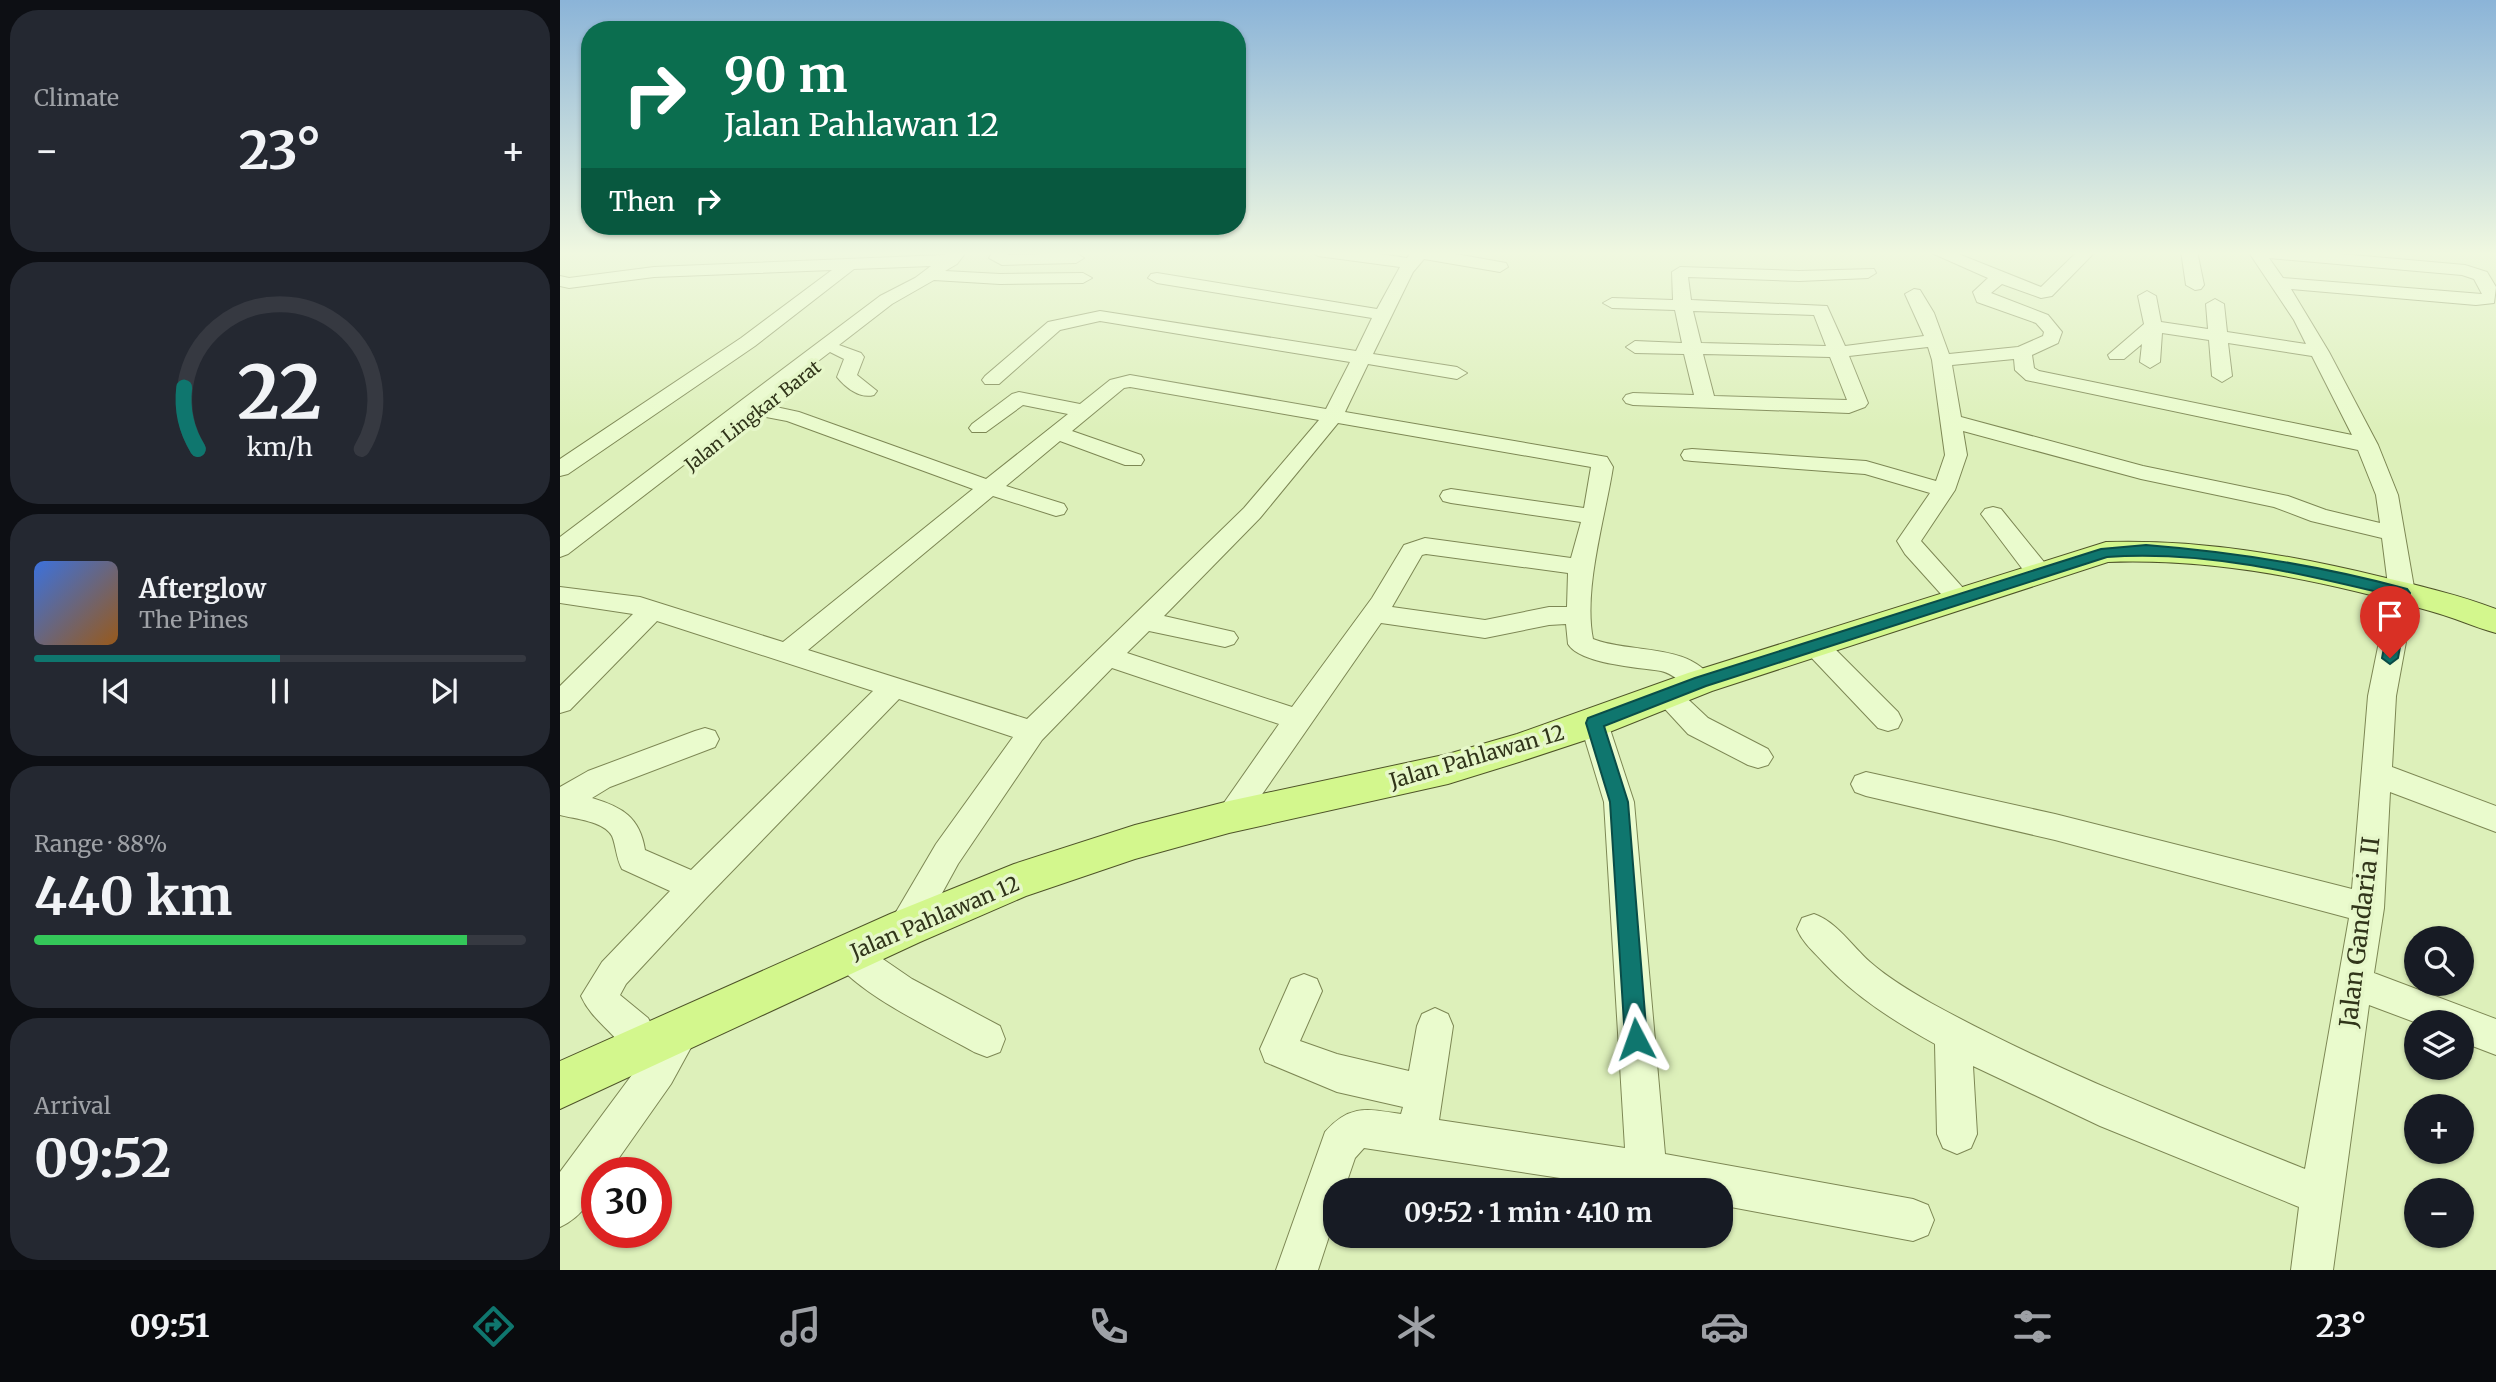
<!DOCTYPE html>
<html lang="en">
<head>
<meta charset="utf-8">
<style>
	body { margin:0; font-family:Merriweather,serif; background:#242831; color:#f1f3f6; height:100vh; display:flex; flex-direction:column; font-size:26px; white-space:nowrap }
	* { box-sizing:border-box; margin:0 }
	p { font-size:23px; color:#9ea1a6 }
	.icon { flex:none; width:38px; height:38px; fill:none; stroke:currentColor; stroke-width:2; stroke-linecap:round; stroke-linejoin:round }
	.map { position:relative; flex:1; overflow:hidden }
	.sheet { display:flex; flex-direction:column; gap:10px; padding:10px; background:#0d0f14; width:560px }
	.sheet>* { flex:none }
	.guide { position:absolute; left:21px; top:21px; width:665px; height:214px; border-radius:28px; box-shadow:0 2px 5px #0004; background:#0b6e4f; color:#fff; overflow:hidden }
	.fabs { position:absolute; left:1844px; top:926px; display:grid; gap:14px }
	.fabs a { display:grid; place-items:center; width:70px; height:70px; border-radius:50%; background:#171b24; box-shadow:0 2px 5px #0004; font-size:35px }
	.speed { position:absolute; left:21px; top:1157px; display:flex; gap:14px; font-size:35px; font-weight:700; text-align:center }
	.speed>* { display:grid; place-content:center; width:91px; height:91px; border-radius:50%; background:#171b24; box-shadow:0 2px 5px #0004; line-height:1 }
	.speed .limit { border:10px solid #d22; background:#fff; color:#111 }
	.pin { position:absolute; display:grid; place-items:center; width:60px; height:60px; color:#fff; margin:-72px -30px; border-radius:50% 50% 50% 0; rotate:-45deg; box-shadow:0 0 7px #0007 }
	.pin .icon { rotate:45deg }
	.me { position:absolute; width:77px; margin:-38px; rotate:356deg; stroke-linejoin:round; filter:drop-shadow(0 0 5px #0008) }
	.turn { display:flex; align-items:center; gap:24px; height:147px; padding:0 28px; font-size:32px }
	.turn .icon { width:91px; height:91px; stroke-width:2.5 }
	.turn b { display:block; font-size:49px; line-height:60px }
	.then { display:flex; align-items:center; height:66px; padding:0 28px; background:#0003; gap:14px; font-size:26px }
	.big { font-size:52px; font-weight:700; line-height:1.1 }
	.sheet .card { flex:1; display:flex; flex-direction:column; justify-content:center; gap:10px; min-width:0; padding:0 24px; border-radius:28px; background:#242831 }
	.sheet .dial { align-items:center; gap:0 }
	.dial svg { height:182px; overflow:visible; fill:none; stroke:#363941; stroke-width:7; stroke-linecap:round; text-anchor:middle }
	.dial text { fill:#f1f3f6; stroke:none }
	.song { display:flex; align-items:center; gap:21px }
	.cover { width:84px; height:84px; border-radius:10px; background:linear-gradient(135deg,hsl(220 70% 55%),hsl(30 70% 35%)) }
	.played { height:7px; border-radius:4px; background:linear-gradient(90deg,#0f766e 50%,#363941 50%) }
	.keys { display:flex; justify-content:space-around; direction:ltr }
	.heat { display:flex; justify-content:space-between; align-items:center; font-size:38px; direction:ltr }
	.charge { height:10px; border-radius:5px; background:linear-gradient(90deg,#34c759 88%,#363941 0) }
	.trip { position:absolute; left:763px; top:1178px; width:410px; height:70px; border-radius:28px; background:#171b24; box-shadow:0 2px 5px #0004; font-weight:700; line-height:70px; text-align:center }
	.tabs { display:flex; height:112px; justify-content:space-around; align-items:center; background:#090b0e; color:#9ea1a6 }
	.tabs .icon { width:49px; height:49px }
	.tabs .active { color:#0f766e }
	.tabs b { font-size:32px; color:#f1f3f6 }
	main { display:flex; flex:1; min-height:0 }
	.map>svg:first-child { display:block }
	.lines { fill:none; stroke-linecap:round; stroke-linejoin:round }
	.minor-casing { stroke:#7d8754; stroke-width:2 }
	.major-casing { stroke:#4f5429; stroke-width:2 }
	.minor { fill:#eafbcd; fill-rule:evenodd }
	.major { fill:#d3f78d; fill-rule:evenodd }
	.route { fill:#0f766e; stroke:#0a4d48; stroke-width:2 }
	.labels { text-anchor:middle; stroke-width:7; stroke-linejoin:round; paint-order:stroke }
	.far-street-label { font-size:18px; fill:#31351a; stroke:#e6f7c9 }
	.street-label { font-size:21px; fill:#31351a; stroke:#e6f7c9 }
	.near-street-label { font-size:24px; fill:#31351a; stroke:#e6f7c9 }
</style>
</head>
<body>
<main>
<section class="sheet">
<div class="card"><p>Climate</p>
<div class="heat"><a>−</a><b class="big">23°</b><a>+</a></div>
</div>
<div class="card dial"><svg viewBox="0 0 100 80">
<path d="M14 69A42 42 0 1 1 86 69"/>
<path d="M14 69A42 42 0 0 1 8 42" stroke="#0f766e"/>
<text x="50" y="56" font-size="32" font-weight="700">22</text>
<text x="50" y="72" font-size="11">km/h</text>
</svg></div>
<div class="card">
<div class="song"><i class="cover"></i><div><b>Afterglow</b><p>The Pines</p></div></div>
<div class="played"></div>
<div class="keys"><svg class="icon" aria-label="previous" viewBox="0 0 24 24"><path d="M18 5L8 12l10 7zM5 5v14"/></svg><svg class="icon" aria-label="pause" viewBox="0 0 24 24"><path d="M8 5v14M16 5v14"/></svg><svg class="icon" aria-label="next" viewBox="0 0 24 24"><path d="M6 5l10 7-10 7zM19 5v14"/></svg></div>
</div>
<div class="card"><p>Range · 88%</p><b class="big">440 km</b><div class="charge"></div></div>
<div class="card"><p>Arrival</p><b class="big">09:52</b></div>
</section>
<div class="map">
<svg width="1936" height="1270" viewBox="0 0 1936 1270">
	<rect width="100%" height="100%" fill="#ddf0ba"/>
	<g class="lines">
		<g class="minor-casing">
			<path id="minor" d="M388 251H407L397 264 385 271 440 274 523 273 532 278 523 283 440 284 374 280 332 304 279 345 301 353 304 357 297 375 317 391 314 395C300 399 286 388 277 377L284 359 270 352 202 404 239 412 426 479 508 414 463 405 426 432H412L409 428 412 424 452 394 459 392 520 404 550 380 570 375 766 409 790 362 540 321 500 330 439 384H425L422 380 425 376 488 322 540 311 796 351 812 318 597 283 588 278 591 274 597 273 817 309 840 267 758 256 750 251H800L847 258 852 251H879L946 263 948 267 940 272 864 259 853 272 813 354 897 367 907 373 897 379 808 364 785 412 1047 457 1053 467C1045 518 1023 590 1033 639 1070 654 1131 642 1154 682L1150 689C1128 696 1120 675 1101 671 1077 667 1020 664 1008 644L1006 624 989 625 925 638 821 623 680 826 669 830 658 826 654 817 719 724 552 668 482 740 398 864 357 939 345 943 333 939 328 928 333 917 376 844 453 737 339 699 147 897 66 984 60 995 88 1018 98 1036 109 1019 122 1013 135 1019 140 1031 111 1084 49 1172H37C37 1196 22 1217 0 1227V1172L80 1064 71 1061C59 1034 33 1023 21 996L42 962 110 891 62 869C56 858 56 845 52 836 44 821 15 819 0 815V787L28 771 135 731 145 728 155 731 159 739 155 747 50 787 32 798C62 807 80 817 85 850L131 870 313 691 97 621 10 710 0 713V686L73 614 0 603V587L80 597 223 642 413 489 227 421 190 414 8 554 0 557V537L320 296 355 278 371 266 294 269 195 346 8 474 0 476V459L181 338 272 270 94 277 9 288 0 286V276L9 278 94 267 384 255ZM570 387 759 420 684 508 467 719 248 650 433 496 496 516 504 514 507 509 504 504 446 486 500 441 565 465H581L584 460 581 455 512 431 564 388ZM778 423 1031 467 1024 508 891 489 883 491 880 496 883 501 891 503 1021 522 1011 558 865 538 844 545 812 598 732 707 567 653 589 631 665 647 674 644 678 638 674 632 604 616 700 518ZM866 554 1008 573 1007 607H989L925 620 832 607 862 555Z
				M433 251H449L447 255 516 253 524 258 516 263 442 265 429 258Z
				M1367 251H1391L1481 287 1518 251H1536L1492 296 1481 298 1442 284 1431 293 1488 315 1502 332 1498 343 1472 355 1474 368 1479 371 1792 435 1752 356 1668 343 1672 376 1662 382 1652 376 1649 340 1602 333 1600 362 1590 368 1580 362 1582 344 1564 359H1550L1548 355 1584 324 1578 296 1587 291 1596 296 1601 322 1648 329 1646 304 1655 299 1664 304 1667 332 1746 344 1734 320 1688 251H1747L1905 265 1927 272 1936 287 1934 303 1916 305 1731 289 1769 352 1818 445 1838 495 1855 593 1836 696 1832 767 1936 806V832L1830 792 1824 908 1814 973 1936 1019V1055L1902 1042V1022L1857 1023 1809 1005 1773 1270H1731L1739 1207 1540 1126 1413 1066 1417 1134 1411 1148 1397 1154 1383 1148 1377 1134 1375 1044C1334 1021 1297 998 1264 963 1254 952 1243 943 1237 929L1242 918 1254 914C1277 922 1292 946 1310 962 1328 978 1350 991 1371 1003 1491 1069 1618 1118 1745 1169L1789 918 1495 840 1306 796 1295 792 1291 784 1295 776 1306 772 1495 814 1792 889 1808 696 1829 593 1822 538 1751 521 1714 507 1581 479 1403 431 1407 455 1395 490 1361 541 1412 598 1408 604 1399 606 1390 604 1345 554 1337 541 1370 493 1305 474 1132 461 1124 460 1121 455 1124 450 1132 449 1306 461 1376 481 1385 455 1372 360 1368 347 1289 356 1308 403 1305 407 1289 413 1073 405 1066 403 1063 399 1066 395 1073 393 1134 395 1124 354 1075 353 1066 347 1075 341 1122 343 1115 310 1052 308 1043 303 1052 298 1113 300 1112 272 1120 267 1239 271 1314 269 1316 273 1308 278 1239 281 1128 277 1131 300 1267 306 1285 346 1364 336 1345 294 1354 289 1360 290 1374 313 1389 354 1458 347 1483 336 1484 332 1476 323 1417 302 1413 292 1428 278ZM1709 258 1902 275 1914 279 1922 294 1723 278ZM1133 311 1254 315 1266 346 1141 343ZM1143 354 1270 357 1287 400 1154 396ZM1454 359 1455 370 1466 380 1798 450 1816 495 1820 523 1766 510 1728 496 1583 466 1401 417 1392 365Z
				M1621 251H1637L1644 285 1641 289 1635 290 1626 285Z
				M1433 507 1441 509 1488 567 1491 573 1488 579 1479 581 1470 579 1421 514 1425 509Z
				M1255 636 1264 638 1338 712 1342 720 1338 728 1328 731 1318 728 1246 652 1242 645 1246 638Z
				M1106 685 1116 688 1148 718 1208 749 1213 757 1208 765 1198 768 1188 765 1128 734 1092 695 1096 688Z
				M1034 712 1044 715 1048 723 1074 802 1105 1154 1353 1199 1368 1205 1374 1220 1368 1235 1353 1241 1160 1205V1190H1079L804 1148 795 1158 784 1190H775V1218L758 1270H716L765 1132C790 1104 807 1109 841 1114L843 1107 777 1092 705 1062 700 1049 731 979 744 974 757 979 762 991 740 1041 777 1054 849 1071 857 1026 862 1014 875 1008 888 1014 893 1026 879 1120 1065 1148 1044 802 1020 723 1024 715Z
				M289 939 301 944 352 979 440 1026 445 1039 440 1052 427 1057 414 1052C379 1032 287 989 272 955L277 944Z"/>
		</g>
		<g class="major-casing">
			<path id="major" d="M1546 542C1640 539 1731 555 1822 577 1861 586 1899 595 1936 609V633C1914 627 1893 617 1870 611 1766 581 1657 558 1548 562L1152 691 1047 733 959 762 888 784 669 833 575 859 466 896 360 942 0 1109V1061L330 914 454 864 575 825 669 801 888 754 957 734 1128 673Z"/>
		</g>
		<use href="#minor" class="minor"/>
		<use href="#major" class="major"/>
	</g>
	<linearGradient id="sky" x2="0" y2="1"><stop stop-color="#8bb4d8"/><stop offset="0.59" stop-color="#f0f8e0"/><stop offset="1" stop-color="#f0f8e0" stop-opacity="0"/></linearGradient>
	<rect width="1936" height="429" fill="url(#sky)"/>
	<path class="route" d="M1586 545C1675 552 1762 566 1847 589L1850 593 1838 658 1830 664 1822 658 1834 596C1740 573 1644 550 1547 557L1146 686 1044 726 1068 802 1087 1039 1084 1047 1076 1050 1068 1047 1065 1039 1050 802 1026 723 1028 718 1135 678 1541 549Z"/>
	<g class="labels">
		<g class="far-street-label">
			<text transform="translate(193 416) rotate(-38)" y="6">Jalan Lingkar Barat</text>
		</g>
		<g class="street-label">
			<text transform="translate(917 757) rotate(-16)" y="7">Jalan Pahlawan 12</text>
			<text transform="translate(375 918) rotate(-23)" y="7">Jalan Pahlawan 12</text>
		</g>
		<g class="near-street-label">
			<text transform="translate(1800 932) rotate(-83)" y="8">Jalan Gandaria II</text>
		</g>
	</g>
</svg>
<div class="fabs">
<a><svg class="icon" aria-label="search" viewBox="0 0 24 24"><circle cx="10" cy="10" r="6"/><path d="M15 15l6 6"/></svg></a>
<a><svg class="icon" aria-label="layers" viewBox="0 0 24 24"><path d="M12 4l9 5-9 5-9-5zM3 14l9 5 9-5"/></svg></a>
<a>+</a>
<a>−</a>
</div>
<div class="speed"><div class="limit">30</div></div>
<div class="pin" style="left:1830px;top:658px;background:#d93025"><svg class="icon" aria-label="arrive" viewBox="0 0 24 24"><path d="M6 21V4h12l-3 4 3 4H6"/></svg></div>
<svg class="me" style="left:1076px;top:1039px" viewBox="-20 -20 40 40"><path d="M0-17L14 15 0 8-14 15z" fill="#0f766e" stroke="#fff" stroke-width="4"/></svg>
<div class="trip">09:52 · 1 min · 410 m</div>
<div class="guide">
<div class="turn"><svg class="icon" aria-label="right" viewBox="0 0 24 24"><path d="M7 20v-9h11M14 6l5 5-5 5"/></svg><div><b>90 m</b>Jalan Pahlawan 12</div></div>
<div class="then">Then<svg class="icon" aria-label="right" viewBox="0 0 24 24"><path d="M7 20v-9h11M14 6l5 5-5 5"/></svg></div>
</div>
</div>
</main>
<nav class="tabs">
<b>09:51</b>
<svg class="icon active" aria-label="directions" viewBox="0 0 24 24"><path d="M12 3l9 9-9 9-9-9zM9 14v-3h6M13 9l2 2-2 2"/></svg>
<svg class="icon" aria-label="music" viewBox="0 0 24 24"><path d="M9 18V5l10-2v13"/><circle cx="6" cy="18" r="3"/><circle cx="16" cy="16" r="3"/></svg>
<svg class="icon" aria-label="phone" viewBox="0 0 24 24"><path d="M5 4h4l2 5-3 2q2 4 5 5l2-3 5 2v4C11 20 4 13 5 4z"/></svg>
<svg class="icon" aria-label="climate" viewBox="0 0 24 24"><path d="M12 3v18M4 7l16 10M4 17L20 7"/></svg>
<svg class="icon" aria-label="car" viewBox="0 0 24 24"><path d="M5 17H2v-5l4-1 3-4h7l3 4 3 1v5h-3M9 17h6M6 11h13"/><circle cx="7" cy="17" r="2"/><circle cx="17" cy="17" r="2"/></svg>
<svg class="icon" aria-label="filters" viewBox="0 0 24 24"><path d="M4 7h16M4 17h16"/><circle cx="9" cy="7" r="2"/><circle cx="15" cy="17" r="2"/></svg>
<b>23°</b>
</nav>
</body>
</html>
